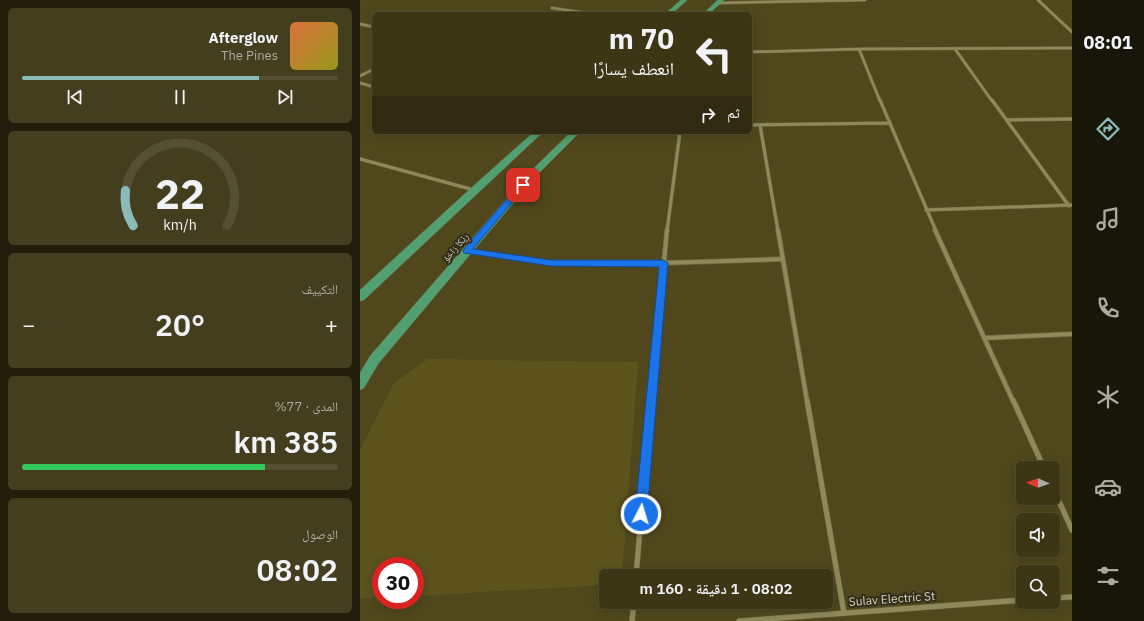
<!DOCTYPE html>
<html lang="ar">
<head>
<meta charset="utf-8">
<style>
	body { margin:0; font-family:"IBM Plex Sans","Noto Naskh Arabic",sans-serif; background:#433e1e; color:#f1f3f6; direction:rtl; height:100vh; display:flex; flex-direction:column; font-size:15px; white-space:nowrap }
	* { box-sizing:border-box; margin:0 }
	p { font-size:13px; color:#acaba0 }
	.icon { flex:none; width:22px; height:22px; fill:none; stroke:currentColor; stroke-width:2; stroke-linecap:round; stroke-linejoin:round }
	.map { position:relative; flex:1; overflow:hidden; direction:ltr }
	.details { display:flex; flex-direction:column; gap:8px; padding:8px; background:#211e0c; width:360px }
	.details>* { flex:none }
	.banner { position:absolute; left:12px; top:12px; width:380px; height:122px; border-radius:6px; box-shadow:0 2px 10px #0003,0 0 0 1px #555034; direction:rtl; background:#3c3615; color:#f1f3f6; overflow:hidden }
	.needle { width:26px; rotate:272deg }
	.controls { position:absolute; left:656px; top:461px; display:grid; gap:8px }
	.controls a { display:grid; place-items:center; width:44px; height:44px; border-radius:6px; background:#3c3615; box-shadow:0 2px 10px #0003,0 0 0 1px #555034; font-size:20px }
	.speed { position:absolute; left:12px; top:557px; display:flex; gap:8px; font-size:20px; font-weight:700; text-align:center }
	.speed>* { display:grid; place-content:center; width:52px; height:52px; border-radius:50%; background:#3c3615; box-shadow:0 2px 10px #0003,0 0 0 1px #555034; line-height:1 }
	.speed .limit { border:6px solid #d22; background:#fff; color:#111 }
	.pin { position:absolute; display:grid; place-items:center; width:34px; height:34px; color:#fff; margin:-17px; border-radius:8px; box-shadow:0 2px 6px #0006 }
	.me { position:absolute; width:44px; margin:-22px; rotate:5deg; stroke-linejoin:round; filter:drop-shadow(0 0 3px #0008) }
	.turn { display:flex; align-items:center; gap:14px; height:84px; padding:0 12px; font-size:18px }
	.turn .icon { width:52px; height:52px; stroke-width:2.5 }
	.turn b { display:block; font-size:28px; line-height:34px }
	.then { display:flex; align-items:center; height:38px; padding:0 12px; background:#0003; gap:8px; font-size:15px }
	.big { font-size:30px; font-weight:600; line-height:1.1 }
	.details .widget { flex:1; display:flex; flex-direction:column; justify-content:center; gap:6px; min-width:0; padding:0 14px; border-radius:6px; background:#433e1e }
	.details .dial { align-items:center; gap:0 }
	.dial svg { height:104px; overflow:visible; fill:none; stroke:#555034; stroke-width:7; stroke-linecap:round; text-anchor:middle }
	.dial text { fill:#f1f3f6; stroke:none }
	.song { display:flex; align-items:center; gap:12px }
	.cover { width:48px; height:48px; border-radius:6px; background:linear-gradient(135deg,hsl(20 70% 55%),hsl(60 70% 35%)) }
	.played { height:4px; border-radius:2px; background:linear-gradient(90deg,#8bbbb9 75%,#555034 75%) }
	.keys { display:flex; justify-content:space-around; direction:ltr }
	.heat { display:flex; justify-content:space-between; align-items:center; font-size:22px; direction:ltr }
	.charge { height:6px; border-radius:3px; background:linear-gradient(90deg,#34c759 77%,#555034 0) }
	.trip { position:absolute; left:239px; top:569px; width:234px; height:40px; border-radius:6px; background:#3c3615; box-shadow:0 2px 10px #0003,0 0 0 1px #555034; font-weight:600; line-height:40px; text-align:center; direction:rtl }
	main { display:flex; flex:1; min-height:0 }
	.tabs { display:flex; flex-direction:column; width:72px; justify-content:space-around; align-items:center; background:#181608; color:#acaba0 }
	.tabs .icon { width:28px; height:28px }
	.tabs .active { color:#8bbbb9 }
	.tabs b { font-size:18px; color:#f1f3f6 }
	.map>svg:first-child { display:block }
	.built { fill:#5c531d }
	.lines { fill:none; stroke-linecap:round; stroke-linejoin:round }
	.minor-far3-casing { stroke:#6c6640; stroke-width:3.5 }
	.minor-far2-casing { stroke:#6c6640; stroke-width:4 }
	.minor-far1-casing { stroke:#6c6640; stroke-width:5.5 }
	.minor-casing { stroke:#6c6640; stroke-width:6 }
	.trunk-casing { stroke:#6c6640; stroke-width:1 }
	.minor-far3 { stroke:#8f885a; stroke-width:2.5 }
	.minor-far2 { stroke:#8f885a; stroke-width:3 }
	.minor-far1 { stroke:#8f885a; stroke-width:4 }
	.minor { stroke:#8f885a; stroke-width:5 }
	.trunk { fill:#52a071; fill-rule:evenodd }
	.route { fill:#1a73e8; stroke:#114b97 }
	.labels { text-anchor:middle; stroke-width:4; stroke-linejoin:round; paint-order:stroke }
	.street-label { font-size:10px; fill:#d6d2bb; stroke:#312e1b }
	.near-street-label { font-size:12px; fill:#d6d2bb; stroke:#312e1b }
</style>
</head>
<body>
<main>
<nav class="tabs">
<b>08:01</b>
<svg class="icon active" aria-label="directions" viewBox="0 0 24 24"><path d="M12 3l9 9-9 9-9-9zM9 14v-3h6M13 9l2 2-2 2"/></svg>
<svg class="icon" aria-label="music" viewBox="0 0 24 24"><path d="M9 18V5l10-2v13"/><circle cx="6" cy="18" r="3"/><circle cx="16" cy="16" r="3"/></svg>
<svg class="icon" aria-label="phone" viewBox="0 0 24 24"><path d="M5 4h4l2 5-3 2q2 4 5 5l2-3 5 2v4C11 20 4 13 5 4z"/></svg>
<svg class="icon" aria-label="climate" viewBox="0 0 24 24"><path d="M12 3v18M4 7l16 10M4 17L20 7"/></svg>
<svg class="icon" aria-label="car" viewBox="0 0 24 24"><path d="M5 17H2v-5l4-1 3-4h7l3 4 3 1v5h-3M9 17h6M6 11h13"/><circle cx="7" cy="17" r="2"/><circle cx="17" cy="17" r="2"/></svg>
<svg class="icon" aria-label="filters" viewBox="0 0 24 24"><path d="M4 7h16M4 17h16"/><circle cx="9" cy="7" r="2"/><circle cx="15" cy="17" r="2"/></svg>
</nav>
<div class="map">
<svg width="712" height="621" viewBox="0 0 712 621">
	<rect width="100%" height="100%" fill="#50481c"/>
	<path class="built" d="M68 359 278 362 262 576H246V585L55 596V566H21V597L0 599V450L34 383Z"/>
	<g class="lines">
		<g class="minor-far3-casing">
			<path id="minor-far3" d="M678 0 712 32
				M358 3 505 0
				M192 8 233 14
				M0 24 14 27
				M499 49 520 101
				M595 49 632 101
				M390 52 499 49 712 48
				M0 76 14 69
				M0 83 14 87"/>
		</g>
		<g class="minor-far2-casing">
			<path id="minor-far2" d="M520 100 576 231
				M632 100 709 206
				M647 120 712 119
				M390 125 530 123
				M400 125 418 231
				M0 159 114 190
				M566 210 712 205
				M307 231 320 132"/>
		</g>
		<g class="minor-far1-casing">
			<path id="minor-far1" d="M418 230 447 401
				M575 230 653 401
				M109 251 191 263H303L423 259
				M625 338 712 334
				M291 401 307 230"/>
		</g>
		<g class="minor-casing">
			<path id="minor" d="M447 400 484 613
				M653 400 684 468
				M693 488 712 530
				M276 576 291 400
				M693 598 712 597
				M272 621 274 602
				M379 621 663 600"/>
		</g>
		<g class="trunk-casing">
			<path id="trunk" d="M321 0H327L312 14H305Z
				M358 0H364L349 14H343Z
				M174 132H183L4 300 0 301V290L111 188Z
				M211 132H220L176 176 18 364 4 388 0 390V373L10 356 170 172Z"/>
		</g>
		<use href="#minor-far3" class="minor-far3"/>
		<use href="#minor-far2" class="minor-far2"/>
		<use href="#minor-far1" class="minor-far1"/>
		<use href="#minor" class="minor"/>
		<use href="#trunk" class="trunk"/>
	</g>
	<path class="route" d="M161 183H166L167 185 113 249 191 260H303L308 263 287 514 286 518 281 519 277 518 275 514 299 267 191 266 104 253 103 251 104 249Z"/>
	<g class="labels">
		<g class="street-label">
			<text transform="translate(95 247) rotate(-50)" y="4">ڕێکا زاخۆ</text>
		</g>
		<g class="near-street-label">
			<text transform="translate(532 599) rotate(-4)" y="4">Sulav Electric St</text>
		</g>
	</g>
</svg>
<div class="controls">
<a><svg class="needle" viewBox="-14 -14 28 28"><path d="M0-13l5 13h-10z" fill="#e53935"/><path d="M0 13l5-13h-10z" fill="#acaba0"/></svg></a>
<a><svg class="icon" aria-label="sound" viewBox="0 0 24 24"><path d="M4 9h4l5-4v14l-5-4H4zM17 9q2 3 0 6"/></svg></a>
<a><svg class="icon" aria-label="search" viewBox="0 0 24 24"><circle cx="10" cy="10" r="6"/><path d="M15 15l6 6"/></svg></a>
</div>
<div class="speed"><div class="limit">30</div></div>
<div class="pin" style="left:163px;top:185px;background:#d93025"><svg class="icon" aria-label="arrive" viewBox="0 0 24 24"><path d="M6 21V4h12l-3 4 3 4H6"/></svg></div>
<svg class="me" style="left:281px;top:514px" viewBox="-20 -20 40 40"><circle r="17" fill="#1a73e8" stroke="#fff" stroke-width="3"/><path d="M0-11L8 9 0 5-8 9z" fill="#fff"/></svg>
<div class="trip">08:02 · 1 دقيقة · 160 m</div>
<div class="banner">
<div class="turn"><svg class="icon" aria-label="left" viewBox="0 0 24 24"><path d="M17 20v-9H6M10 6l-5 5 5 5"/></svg><div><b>70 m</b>انعطف يسارًا</div></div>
<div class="then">ثم<svg class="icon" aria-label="right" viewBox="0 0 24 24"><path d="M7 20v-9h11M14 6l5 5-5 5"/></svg></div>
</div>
</div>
<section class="details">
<div class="widget">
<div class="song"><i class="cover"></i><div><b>Afterglow</b><p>The Pines</p></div></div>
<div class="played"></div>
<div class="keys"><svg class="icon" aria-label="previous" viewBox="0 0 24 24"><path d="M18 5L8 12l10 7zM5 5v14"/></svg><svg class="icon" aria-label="pause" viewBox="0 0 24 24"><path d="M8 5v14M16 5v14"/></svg><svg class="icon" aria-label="next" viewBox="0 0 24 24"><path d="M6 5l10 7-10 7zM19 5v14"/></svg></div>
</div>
<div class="widget dial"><svg viewBox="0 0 100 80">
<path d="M14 69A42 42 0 1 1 86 69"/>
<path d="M14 69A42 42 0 0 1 8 42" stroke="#8bbbb9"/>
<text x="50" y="56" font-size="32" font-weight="700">22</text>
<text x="50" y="72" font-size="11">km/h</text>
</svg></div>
<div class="widget"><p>التكييف</p>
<div class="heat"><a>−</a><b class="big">20°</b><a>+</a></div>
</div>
<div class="widget"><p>المدى · 77%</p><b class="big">385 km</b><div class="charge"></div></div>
<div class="widget"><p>الوصول</p><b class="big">08:02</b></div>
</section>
</main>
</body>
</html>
